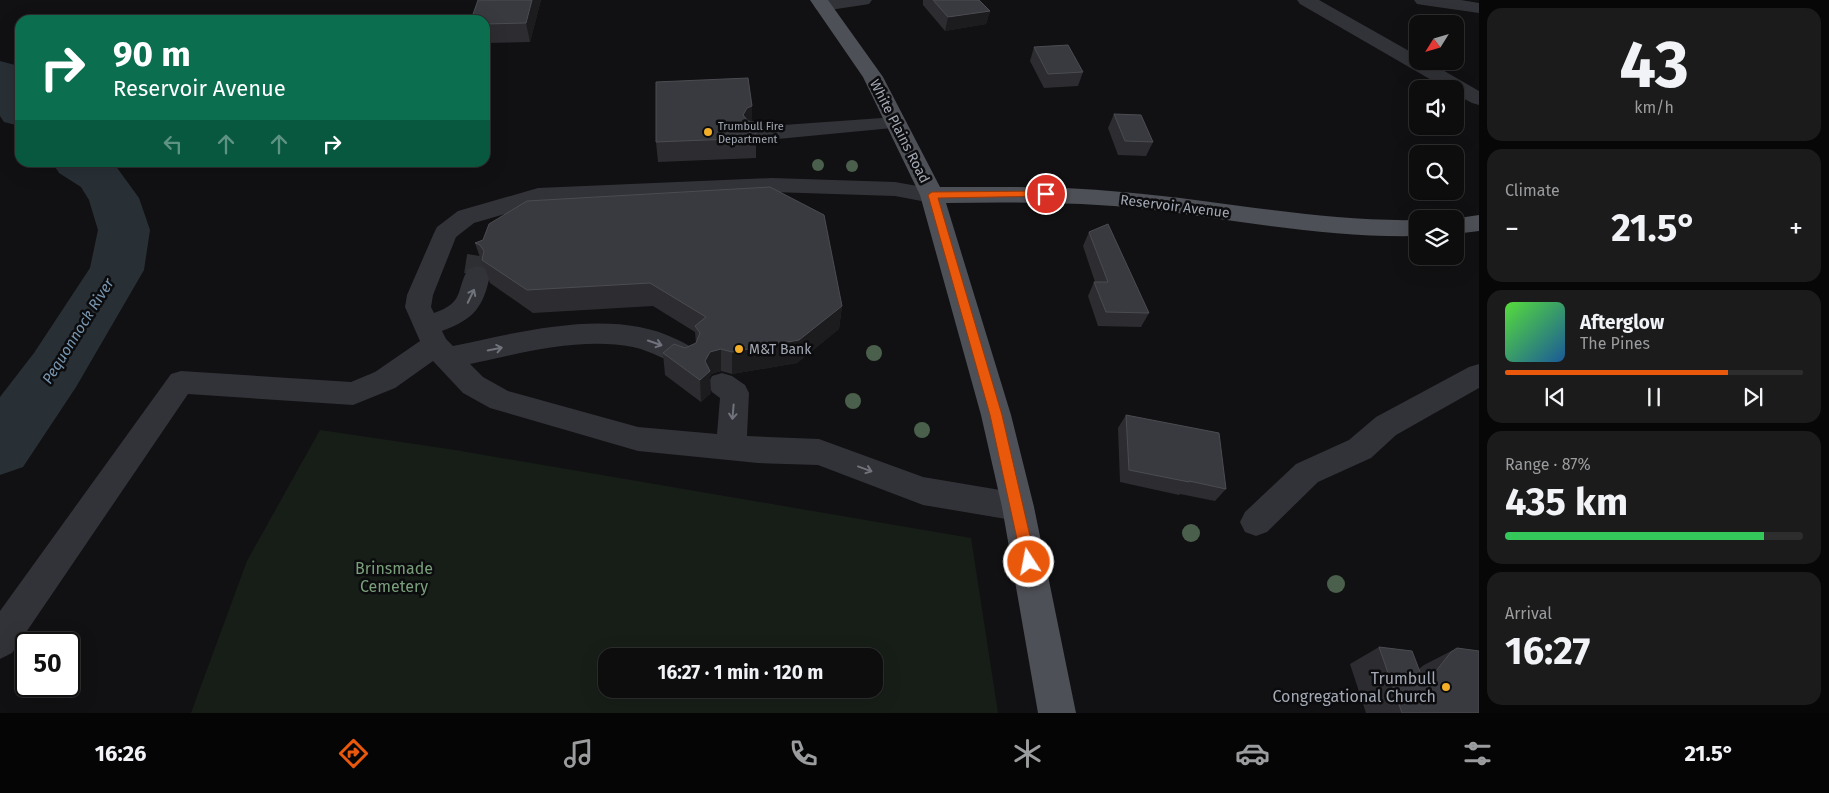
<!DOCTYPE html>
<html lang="en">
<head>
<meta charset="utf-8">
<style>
	body { margin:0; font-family:"Fira Sans",sans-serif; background:#1b1b1c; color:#f1f3f6; height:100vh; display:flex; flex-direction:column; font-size:19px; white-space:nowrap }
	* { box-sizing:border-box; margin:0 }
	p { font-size:16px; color:#9a9c9e }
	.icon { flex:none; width:28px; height:28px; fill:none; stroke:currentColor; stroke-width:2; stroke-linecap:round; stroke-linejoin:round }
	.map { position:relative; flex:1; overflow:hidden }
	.panel { display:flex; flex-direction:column; gap:8px; padding:8px; background:#070708; width:350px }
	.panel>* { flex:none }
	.guide { position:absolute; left:15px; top:15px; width:475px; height:152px; border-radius:15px; box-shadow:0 5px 20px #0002,0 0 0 1px #2d2d2e; background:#0b6e4f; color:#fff; overflow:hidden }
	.needle { width:32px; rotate:233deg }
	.tools { position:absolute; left:1409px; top:15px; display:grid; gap:10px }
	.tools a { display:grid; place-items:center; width:55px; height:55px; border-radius:10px; background:#0d0d0e; box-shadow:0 5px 20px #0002,0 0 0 1px #2d2d2e; font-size:25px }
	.speed { position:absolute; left:15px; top:632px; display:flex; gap:10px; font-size:25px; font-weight:700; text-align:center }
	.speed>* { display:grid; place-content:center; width:65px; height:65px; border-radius:50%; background:#0d0d0e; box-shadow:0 5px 20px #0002,0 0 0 1px #2d2d2e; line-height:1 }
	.speed .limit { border:2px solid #111; border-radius:8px; background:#fff; color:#111 }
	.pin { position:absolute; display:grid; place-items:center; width:42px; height:42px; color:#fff; margin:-21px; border:2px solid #fff; border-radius:50%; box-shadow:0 1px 5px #0007 }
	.me { position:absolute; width:55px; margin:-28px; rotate:349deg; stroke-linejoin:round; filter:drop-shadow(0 0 4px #0008) }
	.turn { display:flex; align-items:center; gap:18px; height:105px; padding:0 15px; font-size:22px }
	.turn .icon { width:65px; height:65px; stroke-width:2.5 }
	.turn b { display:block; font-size:35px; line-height:42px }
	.lanes { display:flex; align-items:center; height:48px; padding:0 15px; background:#0003; justify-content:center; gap:25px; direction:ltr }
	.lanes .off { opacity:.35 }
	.big { font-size:38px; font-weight:700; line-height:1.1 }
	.panel .tile { flex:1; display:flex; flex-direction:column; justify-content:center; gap:8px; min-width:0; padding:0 18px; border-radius:15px; background:#1b1b1c }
	.panel .dial { align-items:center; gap:0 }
	.dial b { font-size:65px; line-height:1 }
	.song { display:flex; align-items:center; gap:15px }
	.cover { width:60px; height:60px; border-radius:8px; background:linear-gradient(135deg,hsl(110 70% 55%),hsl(210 70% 35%)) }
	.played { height:5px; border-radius:2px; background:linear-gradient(90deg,#ea580c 75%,#2d2d2e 75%) }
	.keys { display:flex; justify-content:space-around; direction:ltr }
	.heat { display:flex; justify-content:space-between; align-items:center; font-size:28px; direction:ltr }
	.charge { height:8px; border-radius:4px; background:linear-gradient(90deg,#34c759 87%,#2d2d2e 0) }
	.trip { position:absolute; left:598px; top:648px; width:285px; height:50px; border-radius:15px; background:#0d0d0e; box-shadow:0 5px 20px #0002,0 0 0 1px #2d2d2e; font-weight:700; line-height:50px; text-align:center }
	.tab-bar { display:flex; height:80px; justify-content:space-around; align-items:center; background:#050506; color:#9a9c9e }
	.tab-bar .icon { width:35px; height:35px }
	.tab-bar .on { color:#ea580c }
	.tab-bar b { font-size:22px; color:#f1f3f6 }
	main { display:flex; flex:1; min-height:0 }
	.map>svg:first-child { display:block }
	.green { fill:#171e18; fill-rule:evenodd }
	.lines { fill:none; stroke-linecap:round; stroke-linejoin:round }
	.river { fill:#283036; fill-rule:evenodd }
	.minor-tunnel { stroke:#2e2f33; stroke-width:26; stroke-dasharray:26 13; stroke-linecap:butt }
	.minor { fill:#323338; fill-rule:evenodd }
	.major { fill:#4e5057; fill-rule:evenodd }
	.tree { fill:#4a5f4c }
	.wall { fill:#2d2d31 }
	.shaded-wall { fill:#1c1c1f }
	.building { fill:#393a3f; stroke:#4a4c51 }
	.oneway { stroke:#70737c }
	.route { fill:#ea580c; stroke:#983908 }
	.poi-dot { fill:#f4af28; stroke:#0c0c0e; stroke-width:2 }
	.labels { text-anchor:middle; stroke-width:5; stroke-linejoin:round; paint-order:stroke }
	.far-poi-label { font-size:11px; fill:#a2a8b4; stroke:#0c0c0e; text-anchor:start }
	.street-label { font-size:14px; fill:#a2a8b4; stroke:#0c0c0e }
	.poi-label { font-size:14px; fill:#a2a8b4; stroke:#0c0c0e; text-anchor:start }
	.water-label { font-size:15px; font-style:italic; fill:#7896b0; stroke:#0c0c0e }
	.near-park-label { font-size:16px; fill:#799f7b; stroke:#0c0c0e }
	.near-poi-label { font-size:16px; fill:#a2a8b4; stroke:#0c0c0e; text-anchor:end }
</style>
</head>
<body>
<main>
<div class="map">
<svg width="1479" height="713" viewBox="0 0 1479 713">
	<rect width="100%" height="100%" fill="#111113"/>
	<path class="green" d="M320 430 455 450 971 538 998 713H191L247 561ZM606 656H874V689H606Z"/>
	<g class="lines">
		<path class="river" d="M0 61 15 65 20 72V126L4 122 0 116Z
			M52 162H112L115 165 139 198 150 230 144 270 76 387 23 467 0 475V397L34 353 90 268 98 230 89 200 81 187 59 173Z"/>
		<path class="minor-tunnel" d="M477 275 480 256"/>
		<path class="minor" d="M872 0 869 4 863 5 823 11 817 10 814 6 817 2 827 0Z
			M1297 0H1319L1418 56V61H1427L1479 91V105L1472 103 1455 94V89H1447L1300 4Z
			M1414 0H1461L1479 3V13L1423 5 1417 4Z
			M896 117 903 119 907 123 903 127 756 141 748 139 745 134 748 129 756 127Z
			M772 178 895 182 940 190 944 195 940 200 932 203 895 196 772 192 539 204 474 223 456 237 433 295 431 307 434 313C465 302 455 292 468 269L477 266 486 269 490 275C483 308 474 319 442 331L446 339 453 346C520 332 612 307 676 339 686 344 694 347 700 357L696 365 686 368C668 362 652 351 633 347 580 337 522 353 470 364L483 377 508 391 638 427 717 434 720 398 712 392 708 384 712 376 722 373 732 376 745 385 749 393 747 436 819 439 923 477 1018 493 1029 497 1034 507 1029 517 1018 521 923 505 818 465 758 463 638 451 490 408 463 393 433 361 395 388 353 405 188 394 12 653 0 659V611L171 374 181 371 351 382 375 372 420 341 405 307 407 295 434 233 437 227 458 211 538 188Z
			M1479 364V388L1396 435 1371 458 1318 482 1267 532 1256 536 1245 532 1240 522 1245 512 1296 464 1349 440 1376 417 1469 367Z"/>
		<path class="major" d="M810 0H828L883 77 940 187C1001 187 1062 186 1122 192 1221 200 1318 222 1418 220V236C1326 238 1237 220 1146 209 1080 202 1013 202 946 203L1011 415 1034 507 1076 713H1038L1002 507 981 415 920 195 863 77Z
			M1479 215V231L1455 234V219H1452Z"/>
	</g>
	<g class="tree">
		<circle cx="818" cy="165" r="6"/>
		<circle cx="852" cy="166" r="6"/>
		<circle cx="874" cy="353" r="8"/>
		<circle cx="853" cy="401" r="8"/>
		<circle cx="922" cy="430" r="8"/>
		<circle cx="1191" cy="533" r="9"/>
		<circle cx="1336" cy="584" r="9"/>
	</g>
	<path class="wall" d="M478 0H541L530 42 485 43V20Z
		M923 0H979L990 11 986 24 945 31 923 5Z
		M1034 47 1083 72 1078 86 1044 88 1030 61Z
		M752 106V122L756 138V158L658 162 656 142Z
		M1114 114 1153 142 1146 156 1118 155 1108 128Z
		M1089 232 1149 313 1141 327 1098 326 1088 296 1094 282H1095L1083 246Z
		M475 243 842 306 839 329 797 363 732 374 721 371 711 374 710 377 711 393 701 402 665 375 663 353 685 348 696 344 695 332 653 306 533 313 490 283 485 267 483 266Z
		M1126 415 1226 489 1215 501 1180 494 1179 495 1120 482 1118 428Z
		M1379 647 1419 669 1424 665 1457 648 1479 713H1366L1350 664Z"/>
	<path class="shaded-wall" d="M532 0H541L530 42 526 23Z
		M990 11 986 24 945 31 948 17Z
		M752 106V126L743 115 747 108Z
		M842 306 839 329 797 363 732 374V352Z
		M721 349V371L711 374 710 377 711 393 701 402 700 380 705 361 710 352Z"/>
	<path class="building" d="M478 0H532L526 23 485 24V20H471Z
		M933 0H979L990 11 948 17Z
		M1068 45 1083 72 1048 74 1034 47Z
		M748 78 752 106 747 108 743 115 748 121 754 122 756 138 656 142V82Z
		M1114 114 1141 115 1153 142 1125 141Z
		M770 187 824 215 842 306 799 340 732 352 721 349 710 352 705 361 710 371 700 380 663 353 674 344 685 348 696 343 700 333 695 326 706 317 650 283 527 290 482 260 484 251 480 245 475 243 483 240 489 224 527 201Z
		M1108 224 1149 313 1106 312 1094 282H1108L1089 232Z
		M1126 415 1219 433 1226 489 1189 481V482L1129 470Z
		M1379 647 1412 651 1425 685 1451 652 1457 648 1479 651V713H1402Z"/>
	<defs><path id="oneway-shaft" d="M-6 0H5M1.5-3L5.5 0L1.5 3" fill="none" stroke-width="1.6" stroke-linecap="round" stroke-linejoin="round" transform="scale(1.25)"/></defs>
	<g class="oneway">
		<use href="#oneway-shaft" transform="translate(471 296) rotate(-64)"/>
		<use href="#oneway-shaft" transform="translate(655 343) rotate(19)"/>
		<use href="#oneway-shaft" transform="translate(495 349) rotate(-11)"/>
		<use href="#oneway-shaft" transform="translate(733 412) rotate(95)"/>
		<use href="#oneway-shaft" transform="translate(865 469) rotate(20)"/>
	</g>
	<path class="route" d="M1046 191 1050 192V196L938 198 1002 415 1036 562 1034 567 1029 569 1024 567 1022 562 990 415 928 195 932 192Z"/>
	<g class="poi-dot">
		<circle cx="708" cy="132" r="5"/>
		<circle cx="739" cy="349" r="5"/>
		<circle cx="1446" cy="687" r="5"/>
	</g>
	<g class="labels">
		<g class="far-poi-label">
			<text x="718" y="130">Trumbull Fire<tspan x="718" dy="13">Department</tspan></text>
		</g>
		<g class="street-label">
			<text transform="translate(900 131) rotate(63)" y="5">White Plains Road</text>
			<text transform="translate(1175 206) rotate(7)" y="5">Reservoir Avenue</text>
		</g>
		<g class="poi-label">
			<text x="749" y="354">M&amp;T Bank</text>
		</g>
		<g class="water-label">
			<text transform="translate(78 331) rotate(-58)" y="5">Pequonnock River</text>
		</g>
		<g class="near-park-label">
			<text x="394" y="574">Brinsmade<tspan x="394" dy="18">Cemetery</tspan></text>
		</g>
		<g class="near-poi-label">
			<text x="1436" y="684">Trumbull<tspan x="1436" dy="18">Congregational Church</tspan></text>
		</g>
	</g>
</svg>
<div class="tools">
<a><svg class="needle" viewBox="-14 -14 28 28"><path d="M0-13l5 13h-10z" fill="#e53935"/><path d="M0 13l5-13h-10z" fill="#9a9c9e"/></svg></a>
<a><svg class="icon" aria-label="sound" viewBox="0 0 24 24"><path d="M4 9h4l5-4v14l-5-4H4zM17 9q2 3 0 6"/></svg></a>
<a><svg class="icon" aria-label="search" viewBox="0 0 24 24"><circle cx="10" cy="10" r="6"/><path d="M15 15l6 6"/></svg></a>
<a><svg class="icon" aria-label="layers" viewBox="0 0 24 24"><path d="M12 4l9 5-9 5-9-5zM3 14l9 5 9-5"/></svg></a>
</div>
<div class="speed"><div class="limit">50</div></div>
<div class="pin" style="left:1046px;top:194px;background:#d93025"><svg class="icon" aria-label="arrive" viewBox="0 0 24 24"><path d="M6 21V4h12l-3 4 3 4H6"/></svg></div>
<svg class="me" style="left:1029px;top:562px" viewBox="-20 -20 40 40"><circle r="17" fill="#ea580c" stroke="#fff" stroke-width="3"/><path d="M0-11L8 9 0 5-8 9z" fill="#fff"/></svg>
<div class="trip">16:27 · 1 min · 120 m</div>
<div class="guide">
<div class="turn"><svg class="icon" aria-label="right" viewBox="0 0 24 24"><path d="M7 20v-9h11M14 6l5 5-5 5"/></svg><div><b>90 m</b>Reservoir Avenue</div></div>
<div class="lanes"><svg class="icon off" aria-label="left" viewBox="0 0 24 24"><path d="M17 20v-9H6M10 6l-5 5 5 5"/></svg><svg class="icon off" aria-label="ahead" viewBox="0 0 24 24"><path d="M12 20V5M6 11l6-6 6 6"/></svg><svg class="icon off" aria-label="ahead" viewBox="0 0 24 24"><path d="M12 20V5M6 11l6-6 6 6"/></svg><svg class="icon" aria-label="right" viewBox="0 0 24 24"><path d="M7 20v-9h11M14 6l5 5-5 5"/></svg></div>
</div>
</div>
<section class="panel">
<div class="tile dial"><b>43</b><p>km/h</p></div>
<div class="tile"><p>Climate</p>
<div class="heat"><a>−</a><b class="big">21.5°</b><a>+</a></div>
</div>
<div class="tile">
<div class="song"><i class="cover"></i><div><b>Afterglow</b><p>The Pines</p></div></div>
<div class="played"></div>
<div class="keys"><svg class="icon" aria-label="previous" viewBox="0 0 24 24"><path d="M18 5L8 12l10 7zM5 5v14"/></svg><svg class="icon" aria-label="pause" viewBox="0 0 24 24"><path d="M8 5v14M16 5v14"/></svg><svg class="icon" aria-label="next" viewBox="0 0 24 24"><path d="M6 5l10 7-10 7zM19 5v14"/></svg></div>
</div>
<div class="tile"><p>Range · 87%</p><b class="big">435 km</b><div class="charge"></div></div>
<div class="tile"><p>Arrival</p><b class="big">16:27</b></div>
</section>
</main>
<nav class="tab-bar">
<b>16:26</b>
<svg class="icon on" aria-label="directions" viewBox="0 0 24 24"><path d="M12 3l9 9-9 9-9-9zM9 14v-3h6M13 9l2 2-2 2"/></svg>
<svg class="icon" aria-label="music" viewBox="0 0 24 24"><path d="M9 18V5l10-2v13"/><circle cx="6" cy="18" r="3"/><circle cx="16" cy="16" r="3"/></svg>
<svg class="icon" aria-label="phone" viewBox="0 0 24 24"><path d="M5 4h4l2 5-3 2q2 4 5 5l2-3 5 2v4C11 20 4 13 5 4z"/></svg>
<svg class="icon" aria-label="climate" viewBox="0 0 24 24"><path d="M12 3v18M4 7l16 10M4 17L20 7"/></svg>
<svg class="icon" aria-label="car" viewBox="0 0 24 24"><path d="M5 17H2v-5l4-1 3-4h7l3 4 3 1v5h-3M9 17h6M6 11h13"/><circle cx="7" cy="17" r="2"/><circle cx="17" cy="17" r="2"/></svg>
<svg class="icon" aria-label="filters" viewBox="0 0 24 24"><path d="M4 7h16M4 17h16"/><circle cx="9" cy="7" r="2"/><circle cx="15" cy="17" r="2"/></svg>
<b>21.5°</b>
</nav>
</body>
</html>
